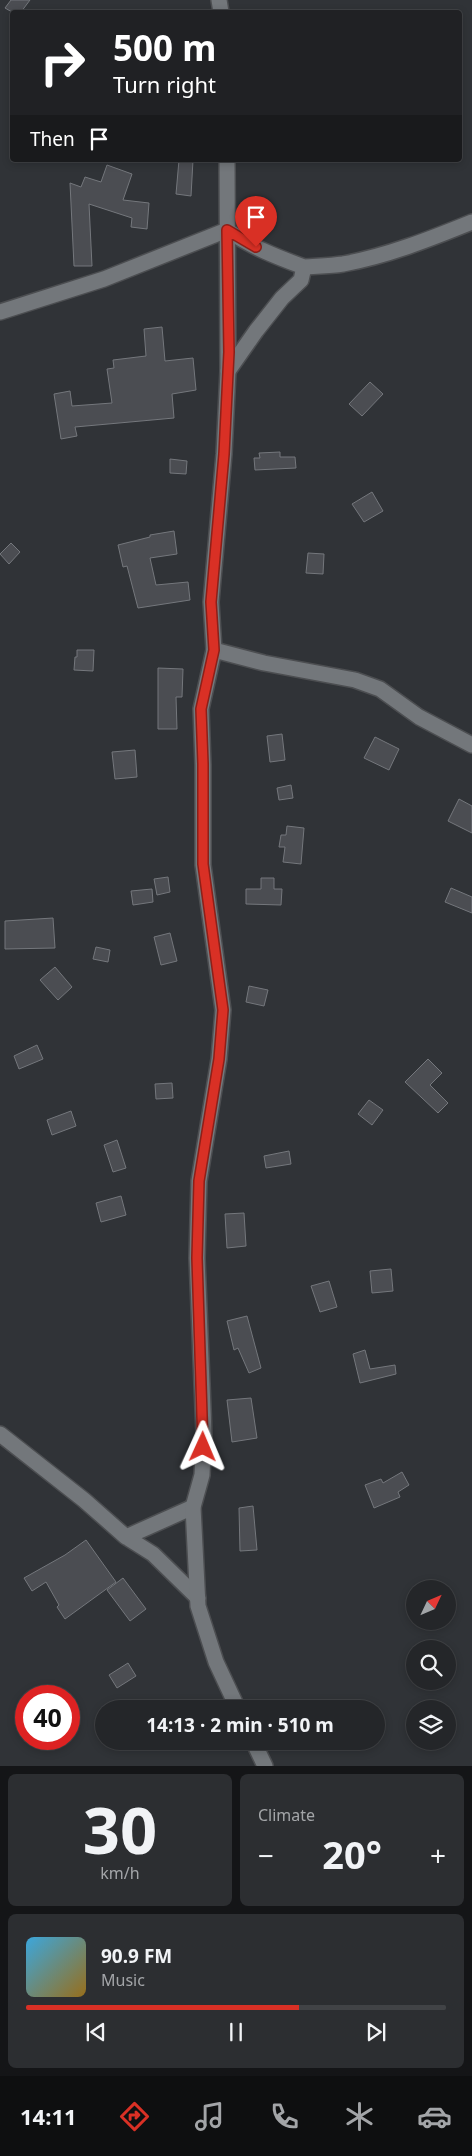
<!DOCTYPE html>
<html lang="en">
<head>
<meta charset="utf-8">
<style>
	body { margin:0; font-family:"Noto Sans",sans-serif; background:#2c2e31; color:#f1f3f6; height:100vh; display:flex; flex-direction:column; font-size:19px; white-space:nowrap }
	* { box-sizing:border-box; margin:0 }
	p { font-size:16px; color:#a3a5a8 }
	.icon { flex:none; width:28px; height:28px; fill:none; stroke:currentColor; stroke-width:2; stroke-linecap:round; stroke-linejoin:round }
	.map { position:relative; height:1766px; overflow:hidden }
	.side { display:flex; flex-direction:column; gap:8px; padding:8px; background:#141517; flex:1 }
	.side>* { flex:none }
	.hud { position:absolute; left:10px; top:10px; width:452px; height:152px; border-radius:5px; box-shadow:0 2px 8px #0003,0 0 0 1px #414346; background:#202124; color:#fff; overflow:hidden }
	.needle { width:32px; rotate:46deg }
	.tools { position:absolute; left:406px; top:1580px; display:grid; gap:10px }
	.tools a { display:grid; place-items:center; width:50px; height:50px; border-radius:50%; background:#242629; box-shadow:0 2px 8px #0003,0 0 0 1px #414346; font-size:25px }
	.speed { position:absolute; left:15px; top:1685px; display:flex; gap:10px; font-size:25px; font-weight:700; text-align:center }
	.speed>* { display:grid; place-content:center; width:65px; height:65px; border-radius:50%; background:#242629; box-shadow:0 2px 8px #0003,0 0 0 1px #414346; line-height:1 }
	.speed .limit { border:8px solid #d22; background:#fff; color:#111 }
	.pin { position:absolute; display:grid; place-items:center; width:42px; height:42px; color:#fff; margin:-51px -21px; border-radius:50% 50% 50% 0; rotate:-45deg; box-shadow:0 0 5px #0007 }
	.pin .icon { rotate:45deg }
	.me { position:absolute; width:55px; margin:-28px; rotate:1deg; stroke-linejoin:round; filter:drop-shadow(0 0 4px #0008) }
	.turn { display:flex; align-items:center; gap:18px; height:105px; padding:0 20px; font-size:22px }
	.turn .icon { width:65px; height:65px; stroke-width:2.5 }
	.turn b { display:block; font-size:35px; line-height:42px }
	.then { display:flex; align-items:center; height:48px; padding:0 20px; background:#0003; gap:10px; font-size:19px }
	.big { font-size:38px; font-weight:700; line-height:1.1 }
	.side .tile { flex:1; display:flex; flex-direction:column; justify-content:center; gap:8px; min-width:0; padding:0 18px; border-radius:8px; background:#2c2e31 }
	.side .dial { align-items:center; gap:0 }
	.dial b { font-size:65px; line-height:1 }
	.song { display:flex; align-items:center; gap:15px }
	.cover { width:60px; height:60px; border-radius:8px; background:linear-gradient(135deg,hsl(200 70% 55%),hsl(40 70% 35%)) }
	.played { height:5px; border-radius:2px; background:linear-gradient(90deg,#d93025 65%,#414346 65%) }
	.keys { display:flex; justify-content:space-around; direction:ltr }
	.heat { display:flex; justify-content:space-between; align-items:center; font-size:28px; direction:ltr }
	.side .tiles { flex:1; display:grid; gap:8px; grid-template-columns:1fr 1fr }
	.tile:last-child { grid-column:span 2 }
	.trip { position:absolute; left:95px; top:1700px; width:290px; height:50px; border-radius:25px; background:#242629; box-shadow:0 2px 8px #0003,0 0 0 1px #414346; font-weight:700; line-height:50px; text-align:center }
	.tab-bar { display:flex; height:80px; justify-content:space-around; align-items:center; background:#0e0f10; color:#a3a5a8 }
	.tab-bar .icon { width:35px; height:35px }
	.tab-bar .on { color:#d93025 }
	.tab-bar b { font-size:22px; color:#f1f3f6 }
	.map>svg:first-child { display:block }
	.building { fill:#4b4d52; stroke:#74777c }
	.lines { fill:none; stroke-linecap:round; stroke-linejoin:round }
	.minor-casing { stroke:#4c4e51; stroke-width:18 }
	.tertiary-casing { stroke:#4c4e51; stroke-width:18 }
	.minor { stroke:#73777b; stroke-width:15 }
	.tertiary { stroke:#73777b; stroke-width:15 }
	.route-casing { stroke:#8d1f18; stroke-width:12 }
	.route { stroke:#d93025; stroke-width:9 }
</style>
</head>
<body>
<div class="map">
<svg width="472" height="1766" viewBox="0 0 472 1766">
	<rect width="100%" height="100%" fill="#303337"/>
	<path class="building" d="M11 0H30L21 12H12L5 8Z
		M179 160H193L191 196 176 194Z
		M107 165 132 174 123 200 149 203 147 229 131 227 132 218 89 204 92 266H74L70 183 81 187 85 177 101 182Z
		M162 327 165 361 193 358 196 390 172 394 174 418 75 427 77 436 61 439 54 394 70 391 72 406 112 403 107 369 114 368 113 360 146 356 144 329Z
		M370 382 383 394 362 416 349 404Z
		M280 452V457H295L296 468 255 470 254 458H260L259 453Z
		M170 459 187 461 186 474 170 473Z
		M372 492 383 511 364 522 352 504Z
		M174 531 177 554 150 558 156 585 188 582 190 600 138 608 127 566 123 567 118 545 150 537V535Z
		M11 543 20 552 9 564 0 554Z
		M308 553 324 554 323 574 306 573Z
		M77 650H94L93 671 74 670 75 657H77Z
		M158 668 183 669 182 697H176L177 729H158Z
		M282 734 285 760 270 762 267 736Z
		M375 737 399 749 389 770 364 758Z
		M135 750 137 777 115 779 112 752Z
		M291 785 293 798 279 800 277 788Z
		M459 799 472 806V833L448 821Z
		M287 826 304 828 301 864 283 862 285 847H279L281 835H286Z
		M168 877 170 892 157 895 154 879Z
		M261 878H274V889H282L281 905 246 904V889H261Z
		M451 888 472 897V913L445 902Z
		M152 889 153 902 133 905 131 891Z
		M53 918 55 948 5 949V921Z
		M170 933 177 961 161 965 154 937Z
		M96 947 110 950 108 962 93 959Z
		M55 967 72 987 58 1000 40 980Z
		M249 986 268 990 264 1006 246 1002Z
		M37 1045 43 1059 19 1069 14 1056Z
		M428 1059 442 1073 430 1085 448 1103 438 1113 405 1082Z
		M172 1083 173 1098 156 1099 155 1084Z
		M369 1100 383 1110 372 1125 358 1114Z
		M71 1111 76 1126 52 1135 47 1120Z
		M117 1140 126 1168 113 1172 104 1145Z
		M289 1151 291 1164 266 1168 264 1156Z
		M121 1196 126 1215 101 1222 96 1203Z
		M244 1213 246 1246 227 1248 225 1214Z
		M391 1269 393 1291 372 1293 370 1271Z
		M329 1281 337 1307 320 1312 311 1286Z
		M247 1316 261 1368 249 1373 238 1348 234 1350 227 1321Z
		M365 1350 370 1369 395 1365 396 1374 360 1383 353 1354Z
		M251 1398 257 1438 232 1442 227 1400Z
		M402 1472 409 1485 398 1492 400 1497 374 1508 365 1485 381 1479 383 1483Z
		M253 1506 257 1550 240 1551 239 1508Z
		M86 1540 116 1582 65 1619 57 1607 59 1605 46 1582 32 1591 24 1578 65 1555Z
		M123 1578 146 1609 130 1621 107 1590Z
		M128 1663 136 1676 117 1688 109 1675Z"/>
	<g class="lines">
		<g class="minor-casing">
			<path id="minor" d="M0 312 104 279 227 230C251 247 277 257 304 267
				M228 371 256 331 282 298 301 280 304 267C317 266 330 266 343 264 387 256 430 239 472 222
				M214 650 264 663 355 680 380 689 419 717 472 745
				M0 1434 84 1500 126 1537 193 1507
				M126 1537 153 1554 198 1598"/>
		</g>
		<g class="tertiary-casing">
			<path id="tertiary" d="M219 0 221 12
				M227 160 228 371 224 454 211 602 214 650 201 709 203 765V865L223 1010 219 1059 199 1181 197 1258 204 1434 202 1475 193 1507 198 1606 216 1662 238 1709
				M253 1741 265 1766"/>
		</g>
		<use href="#minor" class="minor"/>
		<use href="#tertiary" class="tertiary"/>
	</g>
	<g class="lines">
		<g class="route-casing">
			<path id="route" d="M203 1447 197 1258 199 1181 219 1059 223 1010 203 864V764L201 709 214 650 211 602 224 454 229 352 227 230 256 247"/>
		</g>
		<use href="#route" class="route"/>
	</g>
</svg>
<div class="tools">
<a><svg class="needle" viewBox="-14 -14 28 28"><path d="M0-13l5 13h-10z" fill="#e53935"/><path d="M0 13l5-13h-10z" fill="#a3a5a8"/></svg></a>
<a><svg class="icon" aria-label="search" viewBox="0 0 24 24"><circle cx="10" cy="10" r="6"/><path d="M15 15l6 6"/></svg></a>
<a><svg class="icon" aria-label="layers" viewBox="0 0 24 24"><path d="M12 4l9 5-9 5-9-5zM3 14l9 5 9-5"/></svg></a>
</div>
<div class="speed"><div class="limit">40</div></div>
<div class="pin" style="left:256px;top:247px;background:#d93025"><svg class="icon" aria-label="arrive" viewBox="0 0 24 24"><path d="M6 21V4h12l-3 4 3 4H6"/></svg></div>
<svg class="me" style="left:203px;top:1447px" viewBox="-20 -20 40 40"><path d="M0-17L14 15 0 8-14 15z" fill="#d93025" stroke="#fff" stroke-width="4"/></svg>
<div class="trip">14:13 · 2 min · 510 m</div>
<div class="hud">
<div class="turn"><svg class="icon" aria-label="right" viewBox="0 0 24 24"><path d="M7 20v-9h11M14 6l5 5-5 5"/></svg><div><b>500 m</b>Turn right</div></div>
<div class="then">Then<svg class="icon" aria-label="arrive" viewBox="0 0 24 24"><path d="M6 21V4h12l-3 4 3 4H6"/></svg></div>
</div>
</div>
<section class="side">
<div class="tiles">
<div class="tile dial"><b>30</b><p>km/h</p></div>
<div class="tile"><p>Climate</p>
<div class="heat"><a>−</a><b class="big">20°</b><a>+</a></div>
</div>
<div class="tile">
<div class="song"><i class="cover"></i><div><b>90.9 FM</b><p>Music</p></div></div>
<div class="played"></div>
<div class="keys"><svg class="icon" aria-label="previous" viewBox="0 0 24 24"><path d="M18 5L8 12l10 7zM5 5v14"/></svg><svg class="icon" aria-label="pause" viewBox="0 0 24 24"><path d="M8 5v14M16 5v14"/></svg><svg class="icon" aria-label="next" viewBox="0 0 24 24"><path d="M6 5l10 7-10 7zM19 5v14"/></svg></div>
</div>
</div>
</section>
<nav class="tab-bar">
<b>14:11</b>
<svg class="icon on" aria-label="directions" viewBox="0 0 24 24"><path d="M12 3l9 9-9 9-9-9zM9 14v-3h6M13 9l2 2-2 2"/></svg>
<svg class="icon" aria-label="music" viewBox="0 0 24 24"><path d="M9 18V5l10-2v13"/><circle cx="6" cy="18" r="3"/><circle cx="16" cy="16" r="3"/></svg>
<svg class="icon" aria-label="phone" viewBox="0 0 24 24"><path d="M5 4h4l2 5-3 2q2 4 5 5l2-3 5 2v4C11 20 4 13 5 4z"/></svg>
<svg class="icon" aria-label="climate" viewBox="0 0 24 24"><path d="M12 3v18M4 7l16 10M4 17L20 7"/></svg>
<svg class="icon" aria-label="car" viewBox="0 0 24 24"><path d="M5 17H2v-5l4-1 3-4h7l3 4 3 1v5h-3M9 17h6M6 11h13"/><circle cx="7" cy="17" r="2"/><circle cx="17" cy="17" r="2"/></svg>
</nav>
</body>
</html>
